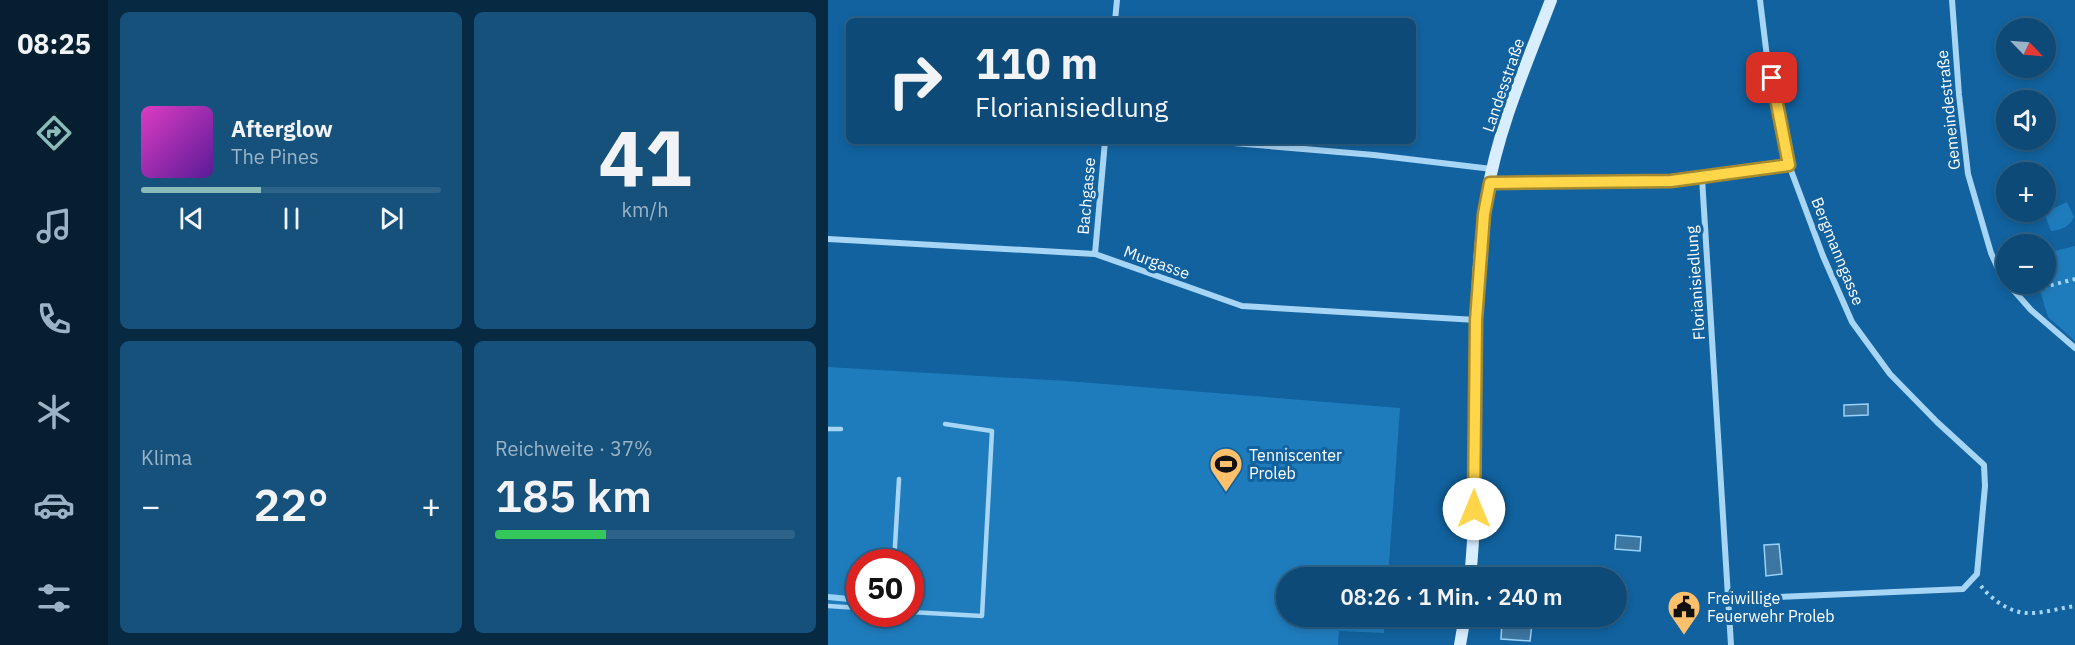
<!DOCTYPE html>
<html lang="de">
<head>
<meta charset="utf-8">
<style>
	body { margin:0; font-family:"IBM Plex Sans",sans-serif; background:#16517c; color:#f1f3f6; height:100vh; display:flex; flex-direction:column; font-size:22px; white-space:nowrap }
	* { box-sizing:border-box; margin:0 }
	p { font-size:20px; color:#9ab3c6 }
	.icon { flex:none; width:33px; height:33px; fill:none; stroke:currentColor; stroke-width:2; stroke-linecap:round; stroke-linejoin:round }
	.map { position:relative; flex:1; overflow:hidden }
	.side { display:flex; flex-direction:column; gap:12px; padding:12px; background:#072941; width:720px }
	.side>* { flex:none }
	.banner { position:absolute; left:18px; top:18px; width:570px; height:126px; border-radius:9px; box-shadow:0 3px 9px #0003,0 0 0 2px #2d6289; background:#0d4a77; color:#f1f3f6; overflow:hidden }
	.needle { width:39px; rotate:115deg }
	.tools { position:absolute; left:1168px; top:18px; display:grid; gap:12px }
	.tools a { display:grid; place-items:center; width:60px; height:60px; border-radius:50%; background:#0d4a77; box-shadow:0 3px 9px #0003,0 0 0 2px #2d6289; font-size:30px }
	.speed { position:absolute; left:18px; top:549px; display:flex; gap:12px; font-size:30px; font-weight:700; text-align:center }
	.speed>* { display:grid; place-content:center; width:78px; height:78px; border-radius:50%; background:#0d4a77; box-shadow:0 3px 9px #0003,0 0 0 2px #2d6289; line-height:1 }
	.speed .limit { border:9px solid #d22; background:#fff; color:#111 }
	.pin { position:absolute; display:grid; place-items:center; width:51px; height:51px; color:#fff; margin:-26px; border-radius:12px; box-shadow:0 3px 9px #0006 }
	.me { position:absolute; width:66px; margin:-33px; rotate:0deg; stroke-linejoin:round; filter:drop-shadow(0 0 4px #0008) }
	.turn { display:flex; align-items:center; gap:21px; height:126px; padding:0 30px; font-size:27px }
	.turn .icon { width:78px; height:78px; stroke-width:2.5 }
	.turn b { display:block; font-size:42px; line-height:51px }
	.big { font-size:45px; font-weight:600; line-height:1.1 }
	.side .card { flex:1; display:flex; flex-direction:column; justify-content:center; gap:9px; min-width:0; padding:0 21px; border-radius:9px; background:#16517c }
	.side .dial { align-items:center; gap:0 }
	.dial b { font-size:78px; line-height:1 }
	.song { display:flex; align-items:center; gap:18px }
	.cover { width:72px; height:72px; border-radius:9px; background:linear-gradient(135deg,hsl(310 70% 55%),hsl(270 70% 35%)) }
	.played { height:6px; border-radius:3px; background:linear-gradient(90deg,#8bbbb9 40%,#2d6289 40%) }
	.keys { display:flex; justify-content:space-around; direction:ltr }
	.heat { display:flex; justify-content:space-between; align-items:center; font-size:33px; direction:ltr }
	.charge { height:9px; border-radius:4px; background:linear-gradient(90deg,#34c759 37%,#2d6289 0) }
	.side .tiles { flex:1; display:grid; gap:12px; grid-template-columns:repeat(2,1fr) }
	.trip { position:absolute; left:448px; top:567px; width:351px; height:60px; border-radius:30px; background:#0d4a77; box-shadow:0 3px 9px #0003,0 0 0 2px #2d6289; font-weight:600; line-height:60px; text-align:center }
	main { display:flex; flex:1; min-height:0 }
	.tabs { display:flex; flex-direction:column; width:108px; justify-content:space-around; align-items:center; background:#051e30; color:#9ab3c6 }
	.tabs .icon { width:42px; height:42px }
	.tabs .current { color:#8bbbb9 }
	.tabs b { font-size:27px; color:#f1f3f6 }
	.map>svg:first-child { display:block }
	.green { fill:#1f7cbc; fill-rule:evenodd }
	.water { fill:#3d76a1; stroke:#99d2f8; stroke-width:1.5 }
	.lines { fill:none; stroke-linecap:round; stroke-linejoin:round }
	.stream { stroke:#99d2f8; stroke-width:6 }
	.path { stroke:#a7d5f5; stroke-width:4; stroke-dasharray:3 4.5; stroke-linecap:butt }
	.service { stroke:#a7d5f5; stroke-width:4.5 }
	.minor { stroke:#a7d5f5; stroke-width:6 }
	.secondary { stroke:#d8edfe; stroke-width:12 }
	.route-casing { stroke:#a68a30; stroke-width:15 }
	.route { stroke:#ffd54a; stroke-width:10 }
	.labels { text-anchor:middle; stroke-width:6; stroke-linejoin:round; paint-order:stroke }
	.street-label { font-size:16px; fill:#fff; stroke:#11629f }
	.poi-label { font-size:16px; fill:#fff; stroke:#11629f; text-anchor:start }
</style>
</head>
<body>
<main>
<nav class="tabs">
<b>08:25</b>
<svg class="icon current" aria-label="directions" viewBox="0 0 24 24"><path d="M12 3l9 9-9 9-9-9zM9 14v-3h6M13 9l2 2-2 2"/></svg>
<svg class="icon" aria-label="music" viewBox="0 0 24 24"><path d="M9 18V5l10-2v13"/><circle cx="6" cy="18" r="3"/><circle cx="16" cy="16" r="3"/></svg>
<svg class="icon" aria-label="phone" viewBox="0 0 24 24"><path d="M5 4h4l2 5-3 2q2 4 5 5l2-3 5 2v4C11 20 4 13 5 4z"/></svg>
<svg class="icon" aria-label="climate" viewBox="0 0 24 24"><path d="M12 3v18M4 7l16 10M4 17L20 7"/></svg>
<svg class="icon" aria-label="car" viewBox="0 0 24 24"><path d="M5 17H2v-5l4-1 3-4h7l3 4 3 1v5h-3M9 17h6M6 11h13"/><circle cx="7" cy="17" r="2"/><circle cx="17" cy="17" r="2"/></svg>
<svg class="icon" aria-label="filters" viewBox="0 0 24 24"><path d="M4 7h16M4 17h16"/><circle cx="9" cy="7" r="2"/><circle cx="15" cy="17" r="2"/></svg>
</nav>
<section class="side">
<div class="tiles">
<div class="card">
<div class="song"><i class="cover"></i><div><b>Afterglow</b><p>The Pines</p></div></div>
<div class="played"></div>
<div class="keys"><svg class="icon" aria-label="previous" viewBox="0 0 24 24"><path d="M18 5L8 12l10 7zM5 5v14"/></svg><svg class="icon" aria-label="pause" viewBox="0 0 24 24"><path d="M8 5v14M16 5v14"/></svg><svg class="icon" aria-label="next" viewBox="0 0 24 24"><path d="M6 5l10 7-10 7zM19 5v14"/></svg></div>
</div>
<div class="card dial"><b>41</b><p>km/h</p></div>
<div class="card"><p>Klima</p>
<div class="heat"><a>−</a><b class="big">22°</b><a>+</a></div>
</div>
<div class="card"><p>Reichweite · 37%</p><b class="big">185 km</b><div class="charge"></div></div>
</div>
</section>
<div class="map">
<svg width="1247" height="645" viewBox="0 0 1247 645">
	<rect width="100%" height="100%" fill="#11629f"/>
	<path class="green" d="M1239 202 1246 217C1241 227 1234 230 1223 231L1216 213Z
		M1247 246V341L1220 317 1210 284H1218V253Z
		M0 367 239 381 572 408 560 577 459 578V616L557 617 556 633 511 631 510 645H0ZM32 562H82V614H32Z"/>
	<path class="water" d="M1040 404V415L1016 416V405Z
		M788 535 813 537 812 551 787 549Z
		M951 544 954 574 938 576 936 545Z
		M674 621 704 624 702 641 673 639Z"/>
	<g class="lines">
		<path class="stream" d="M0 597 32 600"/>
		<path class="path" d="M1201 291 1247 279
			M1153 586C1163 599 1181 612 1198 613 1214 614 1232 608 1247 606"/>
		<path class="service" d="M0 429H13
			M66 562 71 479
			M0 606 32 608
			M82 612 154 616 164 431 117 424"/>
		<path class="minor" d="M1124 0 1131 95 1140 174 1163 253 1172 273 1179 282
			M287 21 289 0
			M382 141 546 155 664 169
			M874 178 961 165
			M662 183H796L874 178 903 645
			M0 239 267 254 414 306 648 320
			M267 254 277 141
			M1180 284 1203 310 1247 348
			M901 599 1135 589 1149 574 1157 486 1156 465 1109 422 1062 374 1024 322 995 256 961 165 939 57 932 0"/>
		<path class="secondary" d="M642 578C655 451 638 322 659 195 670 128 699 63 723 0
			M632 645 637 616"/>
	</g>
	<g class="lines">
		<g class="route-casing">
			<path id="route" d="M646 509 648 320 656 214 662 183 843 181 961 165 944 78"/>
		</g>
		<use href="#route" class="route"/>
	</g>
	<defs>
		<g id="stadium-pin" transform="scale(1.725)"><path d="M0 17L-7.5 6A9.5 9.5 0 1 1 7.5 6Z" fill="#ffc06b" stroke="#11629f"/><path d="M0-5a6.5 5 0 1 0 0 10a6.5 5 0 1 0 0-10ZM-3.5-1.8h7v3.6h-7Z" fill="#111"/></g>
		<g id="civic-pin" transform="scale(1.725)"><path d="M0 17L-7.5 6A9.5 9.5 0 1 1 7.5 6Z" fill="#ffc06b" stroke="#11629f"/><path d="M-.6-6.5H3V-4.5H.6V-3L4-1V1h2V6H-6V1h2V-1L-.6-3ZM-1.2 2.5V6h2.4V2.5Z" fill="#111"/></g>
	</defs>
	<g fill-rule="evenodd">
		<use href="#stadium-pin" x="398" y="464"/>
		<use href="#civic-pin" x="856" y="607"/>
	</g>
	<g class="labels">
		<g class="street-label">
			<text transform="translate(675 85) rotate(-71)" y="6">Landesstraße</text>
			<text transform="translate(1120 110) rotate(-96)" y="6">Gemeindestraße</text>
			<text transform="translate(258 196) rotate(-85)" y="6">Bachgasse</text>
			<text transform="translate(1010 251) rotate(68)" y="6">Bergmanngasse</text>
			<text transform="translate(329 262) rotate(20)" y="6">Murgasse</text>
			<text transform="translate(867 283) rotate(-94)" y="6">Florianisiedlung</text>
		</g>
		<g class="poi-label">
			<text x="421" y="461">Tenniscenter<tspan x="421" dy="18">Proleb</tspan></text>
			<text x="879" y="604">Freiwillige<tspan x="879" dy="18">Feuerwehr Proleb</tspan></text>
		</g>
	</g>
</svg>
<div class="tools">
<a><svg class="needle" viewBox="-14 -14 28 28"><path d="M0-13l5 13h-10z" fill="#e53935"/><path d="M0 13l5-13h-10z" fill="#9ab3c6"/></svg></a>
<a><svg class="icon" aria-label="sound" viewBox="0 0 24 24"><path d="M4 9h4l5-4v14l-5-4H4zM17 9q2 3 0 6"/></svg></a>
<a>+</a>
<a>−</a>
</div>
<div class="speed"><div class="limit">50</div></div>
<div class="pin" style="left:944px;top:78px;background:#d93025"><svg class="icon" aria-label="arrive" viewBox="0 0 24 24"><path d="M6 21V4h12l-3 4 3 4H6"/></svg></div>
<svg class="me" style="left:646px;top:509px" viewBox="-20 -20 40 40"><circle r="19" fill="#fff"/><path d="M0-13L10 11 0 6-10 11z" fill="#ffd54a"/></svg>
<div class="trip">08:26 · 1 Min. · 240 m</div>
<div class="banner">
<div class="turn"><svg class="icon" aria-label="right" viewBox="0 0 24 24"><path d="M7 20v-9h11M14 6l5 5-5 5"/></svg><div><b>110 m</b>Florianisiedlung</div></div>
</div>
</div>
</main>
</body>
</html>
